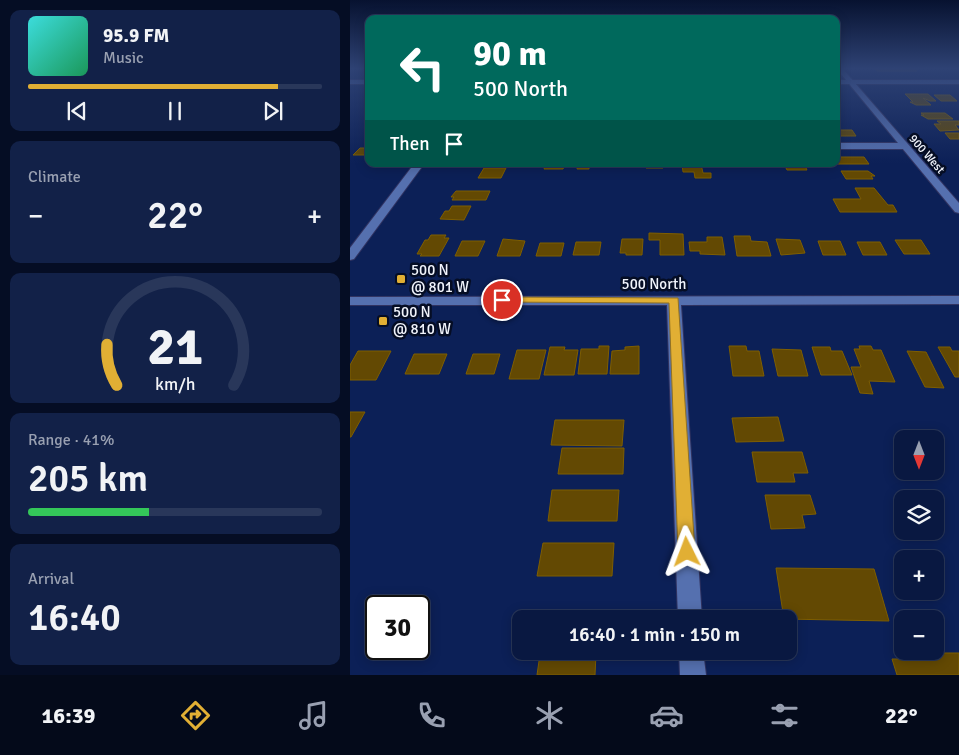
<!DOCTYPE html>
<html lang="en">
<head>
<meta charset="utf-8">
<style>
	body { margin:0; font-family:Signika,sans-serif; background:#122148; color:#f1f3f6; height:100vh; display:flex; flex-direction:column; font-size:19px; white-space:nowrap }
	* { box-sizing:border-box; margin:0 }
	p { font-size:16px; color:#99a0b1 }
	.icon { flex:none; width:28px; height:28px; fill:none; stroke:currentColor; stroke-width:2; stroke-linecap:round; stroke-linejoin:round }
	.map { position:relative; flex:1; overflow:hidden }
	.sheet { display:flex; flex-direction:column; gap:10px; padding:10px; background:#050d24; width:350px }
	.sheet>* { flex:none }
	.banner { position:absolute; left:15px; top:15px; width:475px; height:152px; border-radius:10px; box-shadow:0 2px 12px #0003,0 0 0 1px #29375a; background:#00695c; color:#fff; overflow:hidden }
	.needle { width:32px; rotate:180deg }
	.buttons { position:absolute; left:544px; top:430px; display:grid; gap:10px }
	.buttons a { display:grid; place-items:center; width:50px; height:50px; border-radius:10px; background:#091841; box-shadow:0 2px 12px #0003,0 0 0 1px #29375a; font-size:25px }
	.speed { position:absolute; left:15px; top:595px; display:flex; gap:10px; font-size:25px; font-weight:700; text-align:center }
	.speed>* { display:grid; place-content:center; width:65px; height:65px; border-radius:50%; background:#091841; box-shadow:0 2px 12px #0003,0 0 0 1px #29375a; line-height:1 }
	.speed .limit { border:2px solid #111; border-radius:8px; background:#fff; color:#111 }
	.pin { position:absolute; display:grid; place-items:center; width:42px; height:42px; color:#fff; margin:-21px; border:2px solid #fff; border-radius:50%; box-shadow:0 1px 5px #0007 }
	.me { position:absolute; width:55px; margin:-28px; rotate:357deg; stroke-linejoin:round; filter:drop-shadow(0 0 4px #0008) }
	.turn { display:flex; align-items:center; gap:18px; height:105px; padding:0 25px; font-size:22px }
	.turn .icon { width:65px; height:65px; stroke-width:2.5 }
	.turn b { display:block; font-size:35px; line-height:42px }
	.then { display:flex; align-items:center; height:48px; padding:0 25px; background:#0003; gap:10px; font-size:19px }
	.big { font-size:38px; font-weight:600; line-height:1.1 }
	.sheet .widget { flex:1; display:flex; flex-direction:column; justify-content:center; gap:8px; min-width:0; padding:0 18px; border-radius:10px; background:#122148 }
	.sheet .dial { align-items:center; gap:0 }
	.dial svg { height:130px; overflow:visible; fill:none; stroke:#29375a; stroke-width:7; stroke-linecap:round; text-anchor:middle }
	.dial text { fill:#f1f3f6; stroke:none }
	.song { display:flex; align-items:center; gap:15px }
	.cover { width:60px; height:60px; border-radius:8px; background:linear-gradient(135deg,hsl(180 70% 55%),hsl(150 70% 35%)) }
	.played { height:5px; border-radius:2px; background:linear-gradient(90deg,#e1af34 85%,#29375a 85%) }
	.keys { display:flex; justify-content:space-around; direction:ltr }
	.heat { display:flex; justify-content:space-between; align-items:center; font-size:28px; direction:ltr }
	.charge { height:8px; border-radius:4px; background:linear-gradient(90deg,#34c759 41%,#29375a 0) }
	.trip { position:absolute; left:162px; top:610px; width:285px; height:50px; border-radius:10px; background:#091841; box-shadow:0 2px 12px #0003,0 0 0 1px #29375a; font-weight:600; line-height:50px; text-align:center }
	.menu { display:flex; height:80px; justify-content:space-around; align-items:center; background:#040a1a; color:#99a0b1 }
	.menu .icon { width:35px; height:35px }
	.menu .on { color:#e1af34 }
	.menu b { font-size:22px; color:#f1f3f6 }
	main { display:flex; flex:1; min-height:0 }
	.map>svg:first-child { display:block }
	.building { fill:#634903; stroke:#7f5e00 }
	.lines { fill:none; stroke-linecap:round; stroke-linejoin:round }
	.minor-casing { stroke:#313361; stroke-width:2 }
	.secondary-casing { stroke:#313361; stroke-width:2 }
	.minor { fill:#5570af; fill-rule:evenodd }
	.secondary { fill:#5570af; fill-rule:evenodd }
	.route { fill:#e1af34; stroke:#927222 }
	.poi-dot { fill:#e1af34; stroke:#050d24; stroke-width:2 }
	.labels { text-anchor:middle; stroke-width:5; stroke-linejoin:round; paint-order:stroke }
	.far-street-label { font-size:12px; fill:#f1f4fc; stroke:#050d24 }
	.poi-label { font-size:15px; fill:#f1f4fc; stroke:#050d24; text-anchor:start }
	.street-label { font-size:15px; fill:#f1f4fc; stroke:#050d24 }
</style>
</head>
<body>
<main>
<section class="sheet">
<div class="widget">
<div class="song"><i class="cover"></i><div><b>95.9 FM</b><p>Music</p></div></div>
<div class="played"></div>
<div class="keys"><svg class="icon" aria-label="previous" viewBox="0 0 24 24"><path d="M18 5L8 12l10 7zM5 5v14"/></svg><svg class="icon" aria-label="pause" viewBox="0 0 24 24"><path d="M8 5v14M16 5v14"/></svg><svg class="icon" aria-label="next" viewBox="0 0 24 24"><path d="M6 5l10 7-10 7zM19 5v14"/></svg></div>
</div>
<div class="widget"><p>Climate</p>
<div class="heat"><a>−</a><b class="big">22°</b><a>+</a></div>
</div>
<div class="widget dial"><svg viewBox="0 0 100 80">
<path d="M14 69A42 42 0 1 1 86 69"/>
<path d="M14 69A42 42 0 0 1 8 44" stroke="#e1af34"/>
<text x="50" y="56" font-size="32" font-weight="700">21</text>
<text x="50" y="72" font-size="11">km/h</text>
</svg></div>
<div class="widget"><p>Range · 41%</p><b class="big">205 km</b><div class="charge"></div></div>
<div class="widget"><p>Arrival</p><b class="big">16:40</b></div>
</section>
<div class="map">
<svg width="609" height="675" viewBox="0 0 609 675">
	<rect width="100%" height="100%" fill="#0c2057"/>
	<path class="building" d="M524 68H563L567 71H527Z
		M555 94H578L586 101H580L573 98 581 105H566L560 102H563Z
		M584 95H600L607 101H591Z
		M571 113H595L603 119H578L571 115H574Z
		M587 121H609V125H605L609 130 590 131 584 124H591Z
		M486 130H502L506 136H486Z
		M595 133H609V139H600Z
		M10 148H19V155H3Z
		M486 157H514L519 164H486Z
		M165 164H182L181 167H163Z
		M196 164H215L213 169H194Z
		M228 164H250V166H239V169H227Z
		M296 164H312L313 168H296Z
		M332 164H351L353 173H361V178H345L344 172H333Z
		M398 164H428L429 167H399Z
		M434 164H454L457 170H437Z
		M134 168H156L151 178H128Z
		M491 171H518L525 176H521L523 179H496Z
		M505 188H524L538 205H543L547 212H490L483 199H511Z
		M106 191H140L136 200H102L104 197H101Z
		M102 206H121L114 220 90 219 95 211H99Z
		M299 233 333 234 334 255H310V240H299Z
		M81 235H96L94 238H99L89 256H70L72 254H67L75 240H78Z
		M384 236H400L401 241 417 242 421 256H387Z
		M357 237H372L375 255 350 254V251H340L339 242H357Z
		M153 239 175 241 170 256H147Z
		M272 239H293L292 255H276V253H270Z
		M426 239 450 240 455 253 431 255Z
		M545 240H571L580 254H554Z
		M112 241H135L128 256H105Z
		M468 241H490L496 255H473Z
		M226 242H251L249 255H223Z
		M507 242H530L537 255H513Z
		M190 243H214L211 256H186Z
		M249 346H259L257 374H228L231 349H249Z
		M289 346V374H260L262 351 275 350V347Z
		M379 346H396L397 351H409L414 376H383Z
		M509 346H521L523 350H531L545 382 519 381 523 394 510 393 501 367H511L504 349H510Z
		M200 347H215L214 350H228L224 375H194Z
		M462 347H480L481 351H492L502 375H471Z
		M588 347H600L602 351H609V377H605Z
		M422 349 451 350 458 376H428Z
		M167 350H196L189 379H159Z
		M8 351H41L26 380H0V365Z
		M557 351 576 352 594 388 575 387Z
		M64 354H97L89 374H55Z
		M123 354H150L144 374H116Z
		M0 412H15L1 437H0Z
		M428 417 434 441 386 442 382 418Z
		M205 420H274L272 446 201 445Z
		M212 448H274L273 474H208Z
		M402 452H452L458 473H443L445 482H407Z
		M202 490H269L267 521H198Z
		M415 495H460L466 514 452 515 455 528 421 529Z
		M193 543H264L262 576H187Z
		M426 568 524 569 539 621 434 619Z
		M569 653H609V675H547L542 659H571Z
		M190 654H246L245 675H187Z"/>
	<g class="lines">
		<g class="minor-casing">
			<path id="minor" d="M0 80H19V84H0Z
				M486 80H609V84H486Z
				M486 143H554L559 146 554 149H486Z
				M64 164H74L4 259 0 260V248Z
				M609 296V304L331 305 352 619H328L317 305H0V297Z
				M329 651H353L356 675H330Z"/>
		</g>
		<g class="secondary-casing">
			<path id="secondary" d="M486 68H492L609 203V213L605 212Z"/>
		</g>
		<use href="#minor" class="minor"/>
		<use href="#secondary" class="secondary"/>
	</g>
	<linearGradient id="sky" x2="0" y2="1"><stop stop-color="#071230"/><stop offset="0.42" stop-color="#2e4274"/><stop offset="1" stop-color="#2e4274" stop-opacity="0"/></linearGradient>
	<rect width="609" height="163" fill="url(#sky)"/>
	<path class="route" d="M152 297 328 298 345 552 342 558 337 560 331 558 328 552 319 303 149 302 147 300Z"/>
	<g class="poi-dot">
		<rect x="46" y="274" width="10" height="10" rx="2.5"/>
		<rect x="28" y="316" width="10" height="10" rx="2.5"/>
	</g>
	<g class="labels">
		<g class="far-street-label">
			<text transform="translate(577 154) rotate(49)" y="4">900 West</text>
		</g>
		<g class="poi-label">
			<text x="61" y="275">500 N<tspan x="61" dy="17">@ 801 W</tspan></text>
			<text x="43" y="317">500 N<tspan x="43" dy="17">@ 810 W</tspan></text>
		</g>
		<g class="street-label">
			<text x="304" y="289">500 North</text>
		</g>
	</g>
</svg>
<div class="buttons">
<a><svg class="needle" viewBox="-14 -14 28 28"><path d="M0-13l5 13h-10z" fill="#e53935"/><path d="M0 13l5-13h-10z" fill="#99a0b1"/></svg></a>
<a><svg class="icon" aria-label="layers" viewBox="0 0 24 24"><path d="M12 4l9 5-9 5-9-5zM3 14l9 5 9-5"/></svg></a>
<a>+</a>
<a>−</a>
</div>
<div class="speed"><div class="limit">30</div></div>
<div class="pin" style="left:152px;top:300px;background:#d93025"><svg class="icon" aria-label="arrive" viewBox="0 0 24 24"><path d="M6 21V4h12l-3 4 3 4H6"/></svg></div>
<svg class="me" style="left:337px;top:552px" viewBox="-20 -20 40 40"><path d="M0-17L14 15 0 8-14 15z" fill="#e1af34" stroke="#fff" stroke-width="4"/></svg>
<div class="trip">16:40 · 1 min · 150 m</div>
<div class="banner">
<div class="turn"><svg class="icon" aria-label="left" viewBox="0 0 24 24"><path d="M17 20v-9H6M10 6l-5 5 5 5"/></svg><div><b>90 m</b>500 North</div></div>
<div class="then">Then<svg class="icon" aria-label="arrive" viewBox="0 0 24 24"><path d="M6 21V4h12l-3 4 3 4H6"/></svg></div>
</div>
</div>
</main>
<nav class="menu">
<b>16:39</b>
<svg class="icon on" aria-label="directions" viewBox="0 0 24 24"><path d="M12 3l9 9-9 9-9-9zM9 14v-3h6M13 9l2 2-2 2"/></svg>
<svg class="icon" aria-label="music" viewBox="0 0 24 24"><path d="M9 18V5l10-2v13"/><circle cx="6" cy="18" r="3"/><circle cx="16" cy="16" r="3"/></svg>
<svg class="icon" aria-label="phone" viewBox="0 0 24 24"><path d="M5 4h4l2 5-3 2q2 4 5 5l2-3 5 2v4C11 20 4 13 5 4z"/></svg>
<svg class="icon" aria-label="climate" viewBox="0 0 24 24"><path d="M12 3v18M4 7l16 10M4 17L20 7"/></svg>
<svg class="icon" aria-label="car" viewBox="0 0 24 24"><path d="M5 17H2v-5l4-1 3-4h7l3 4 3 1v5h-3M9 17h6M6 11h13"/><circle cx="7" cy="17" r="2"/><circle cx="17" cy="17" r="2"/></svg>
<svg class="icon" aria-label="filters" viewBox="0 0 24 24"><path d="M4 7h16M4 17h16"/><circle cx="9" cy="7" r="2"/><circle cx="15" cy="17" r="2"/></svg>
<b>22°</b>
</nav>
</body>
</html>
